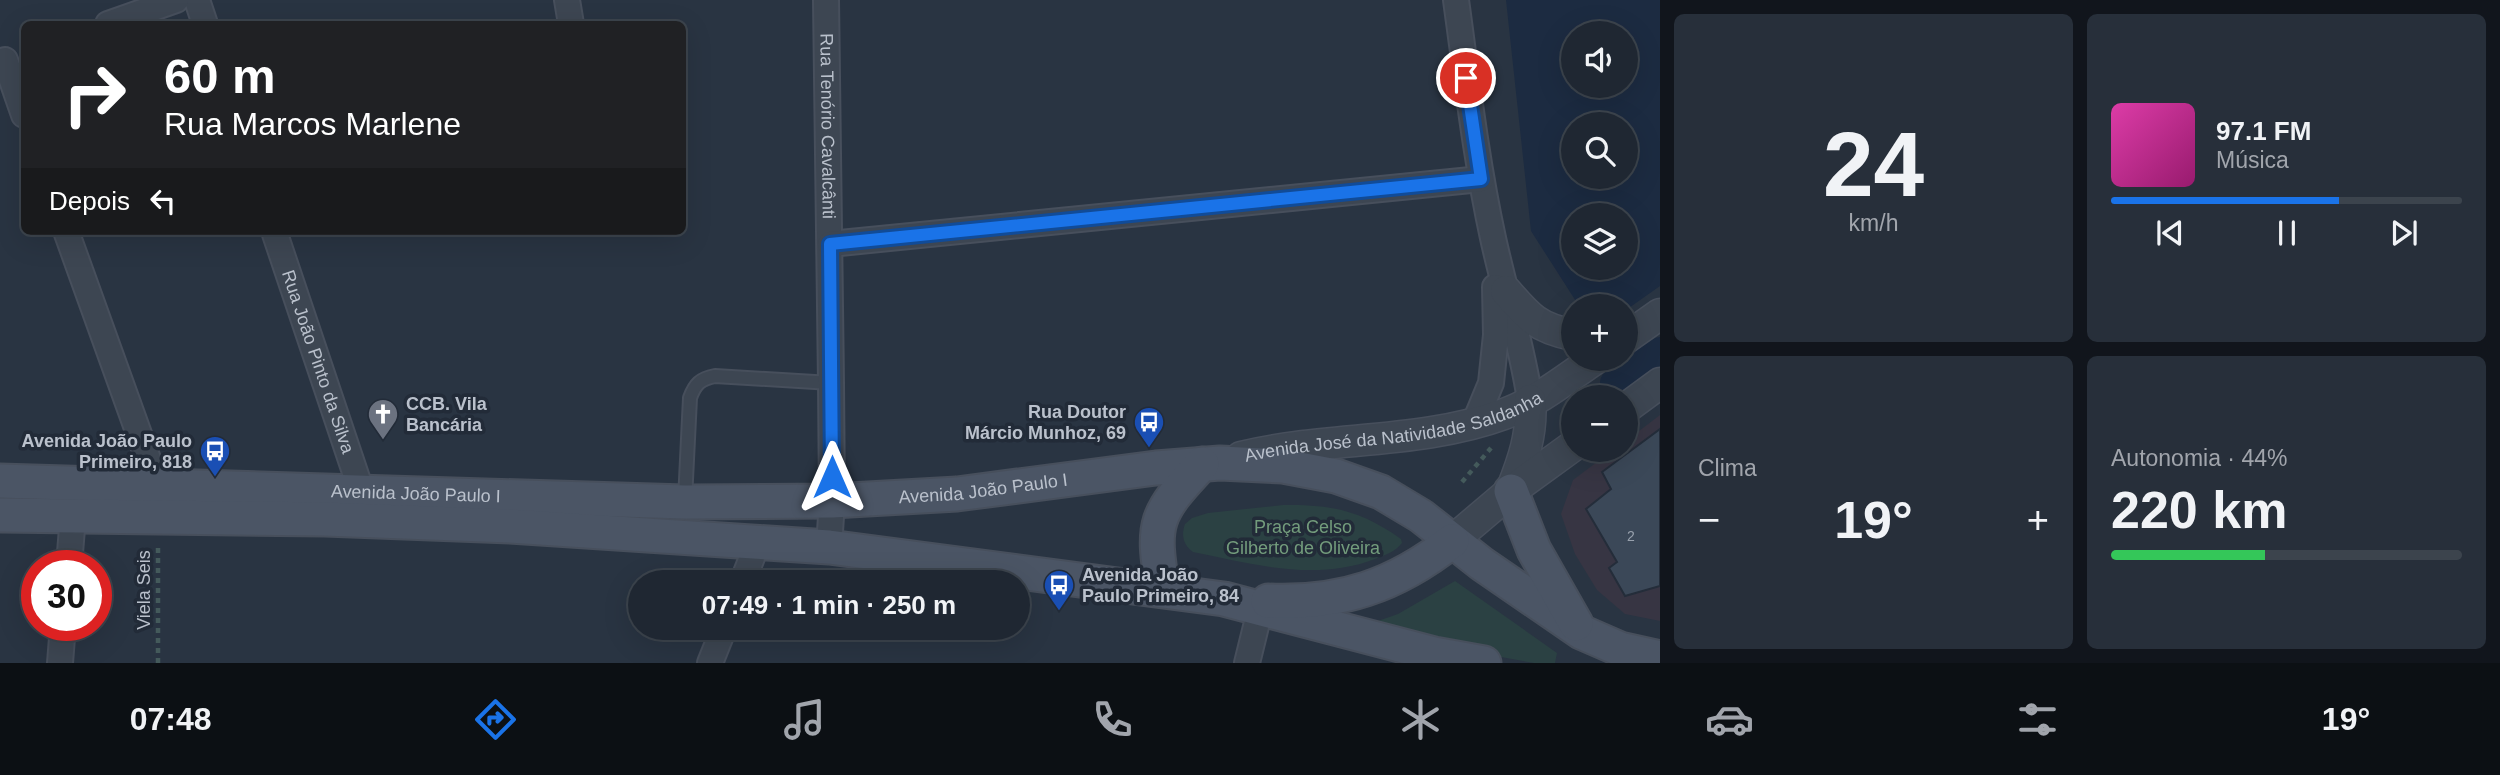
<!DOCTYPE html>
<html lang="pt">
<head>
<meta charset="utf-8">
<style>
	body { margin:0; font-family:Arial,sans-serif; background:#272f3a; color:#f1f3f6; height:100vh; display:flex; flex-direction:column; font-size:26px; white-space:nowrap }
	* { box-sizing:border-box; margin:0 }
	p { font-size:23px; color:#a1a5ac }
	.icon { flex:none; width:38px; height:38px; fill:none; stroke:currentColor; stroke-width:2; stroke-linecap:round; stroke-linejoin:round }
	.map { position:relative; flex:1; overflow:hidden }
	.side { display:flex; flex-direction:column; gap:14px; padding:14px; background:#11151c; width:840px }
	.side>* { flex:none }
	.hud { position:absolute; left:21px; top:21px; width:665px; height:214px; border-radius:10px; box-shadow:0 7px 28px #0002,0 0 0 2px #3c444d; background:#202124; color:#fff; overflow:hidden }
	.tools { position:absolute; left:1561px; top:21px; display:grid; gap:14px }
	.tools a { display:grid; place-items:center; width:77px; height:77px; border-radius:50%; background:#1f2732; box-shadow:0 7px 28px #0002,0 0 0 2px #3c444d; font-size:35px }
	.speed { position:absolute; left:21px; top:550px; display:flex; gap:14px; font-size:35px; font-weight:700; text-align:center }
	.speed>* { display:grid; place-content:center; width:91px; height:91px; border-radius:50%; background:#1f2732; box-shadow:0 7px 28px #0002,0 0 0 2px #3c444d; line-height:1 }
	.speed .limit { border:10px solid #d22; background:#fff; color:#111 }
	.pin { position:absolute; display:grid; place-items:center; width:60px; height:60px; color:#fff; margin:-30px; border:4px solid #fff; border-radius:50%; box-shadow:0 2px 7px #0007 }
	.me { position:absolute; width:77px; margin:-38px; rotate:0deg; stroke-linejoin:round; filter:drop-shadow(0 0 5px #0008) }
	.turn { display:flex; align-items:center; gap:24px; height:147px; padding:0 28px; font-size:32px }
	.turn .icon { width:91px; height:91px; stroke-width:2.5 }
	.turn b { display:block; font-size:49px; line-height:60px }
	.then { display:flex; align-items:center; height:66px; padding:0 28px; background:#0003; gap:14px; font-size:26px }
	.big { font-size:52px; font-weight:700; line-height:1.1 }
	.side .widget { flex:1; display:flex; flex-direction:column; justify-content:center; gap:10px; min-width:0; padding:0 24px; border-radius:10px; background:#272f3a }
	.side .dial { align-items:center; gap:0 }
	.dial b { font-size:91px; line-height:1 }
	.song { display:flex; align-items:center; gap:21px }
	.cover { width:84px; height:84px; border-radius:10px; background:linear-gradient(135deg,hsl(320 70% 55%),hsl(320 70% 35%)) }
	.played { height:7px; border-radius:4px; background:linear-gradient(90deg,#1a73e8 65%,#3c444d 65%) }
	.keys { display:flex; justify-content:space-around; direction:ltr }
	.heat { display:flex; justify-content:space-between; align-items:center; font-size:38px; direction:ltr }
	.charge { height:10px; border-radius:5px; background:linear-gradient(90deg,#34c759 44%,#3c444d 0) }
	.side .tiles { flex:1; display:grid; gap:14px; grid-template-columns:repeat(2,1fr) }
	.trip { position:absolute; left:628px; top:570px; width:402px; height:70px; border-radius:35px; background:#1f2732; box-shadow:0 7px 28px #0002,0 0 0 2px #3c444d; font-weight:700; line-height:70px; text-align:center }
	.dock { display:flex; height:112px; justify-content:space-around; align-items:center; background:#0c1014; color:#a1a5ac }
	.dock .icon { width:49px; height:49px }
	.dock .current { color:#1a73e8 }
	.dock b { font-size:32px; color:#f1f3f6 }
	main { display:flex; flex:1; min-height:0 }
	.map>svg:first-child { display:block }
	.medical { fill:#373543 }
	.green { fill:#2b4143 }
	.water { fill:#1c2b41; fill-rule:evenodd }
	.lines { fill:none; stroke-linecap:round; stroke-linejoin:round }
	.canal { stroke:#1c2b41; stroke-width:28 }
	.building { fill:#3b4858; stroke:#242d3a; stroke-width:2 }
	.service-casing { stroke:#474f5c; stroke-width:16 }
	.minor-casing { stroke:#474f5c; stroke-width:28 }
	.tertiary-casing { stroke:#474f5c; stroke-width:33 }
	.secondary-casing { stroke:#474f5c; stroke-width:37 }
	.path { stroke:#445a5b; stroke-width:4.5; stroke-dasharray:5 5; stroke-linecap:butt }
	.service { stroke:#3d4652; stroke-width:12 }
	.minor { stroke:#3d4652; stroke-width:24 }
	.tertiary { stroke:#3d4652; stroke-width:30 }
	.secondary { stroke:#4b5565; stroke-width:33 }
	.route-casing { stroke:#114b97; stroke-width:18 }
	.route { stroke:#1a73e8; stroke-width:12 }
	.labels { text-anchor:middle; stroke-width:7; stroke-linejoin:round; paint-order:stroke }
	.number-label { font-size:14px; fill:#98a1ad }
	.street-label { font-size:18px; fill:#bac1cc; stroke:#222b38 }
	.poi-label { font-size:18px; font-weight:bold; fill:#bac1cc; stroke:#222b38; text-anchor:start }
	.park-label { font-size:18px; fill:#739c7c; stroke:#222b38 }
</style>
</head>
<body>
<main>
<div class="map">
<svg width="1660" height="663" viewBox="0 0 1660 663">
	<rect width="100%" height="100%" fill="#293442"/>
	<path class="medical" d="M1660 415V621L1625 614 1597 590 1575 554 1561 514 1573 480 1613 450H1626V441Z"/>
	<path class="green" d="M1283 505C1331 504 1362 511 1401 539L1402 543C1395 552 1385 555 1375 559 1315 582 1253 564 1193 552 1183 545 1181 535 1185 524L1192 518 1208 513Z
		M1455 581 1557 653 1555 663H1534L1352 630 1398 614Z"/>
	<path class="water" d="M1506 0H1660V286L1626 310V306H1579L1531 231ZM1573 33H1626V86H1573ZM1573 124H1626V177H1573ZM1573 215H1626V268H1573Z"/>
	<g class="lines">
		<path class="canal" d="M1614 383 1660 351"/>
	</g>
	<path class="building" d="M1660 429V586L1625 596 1609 568 1617 562 1586 509 1611 489 1602 472Z"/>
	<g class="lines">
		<g class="service-casing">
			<path id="service" d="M685 500 690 398C695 384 700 379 715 376L831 383"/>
		</g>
		<g class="minor-casing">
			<g id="minor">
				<path d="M197 0 205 24"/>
				<path d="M567 0 571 24"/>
				<path id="s1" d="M826 0 831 383 832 501 829 547"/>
				<path d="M1456 0C1467 80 1476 160 1493 238 1505 293 1522 345 1530 400"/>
				<path d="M108 24 176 0"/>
				<path d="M5 60 24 115"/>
				<path d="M66 231 157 484"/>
				<path id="s2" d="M274 231 362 493"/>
				<path d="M830 244 1481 179"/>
				<path d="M1474 424 1491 383 1496 335 1495 287"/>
				<path d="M69 565 73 516"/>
				<path d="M742 583 758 542"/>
				<path d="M60 663 63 625"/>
				<path d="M710 663 724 628"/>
				<path d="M1247 663 1260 610"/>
			</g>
		</g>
		<g class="tertiary-casing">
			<g id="tertiary">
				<path d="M1506 291C1529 318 1538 328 1573 335"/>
				<path d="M1626 338 1660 314"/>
				<path d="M1626 408 1660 383"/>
				<path id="s3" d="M1241 457C1327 436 1420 445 1504 414 1536 403 1567 378 1595 359"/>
				<path d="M1511 491C1523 461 1533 433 1530 400"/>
				<path d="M1452 541 1511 491 1573 446"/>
			</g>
		</g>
		<g class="secondary-casing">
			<g id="secondary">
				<path id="s4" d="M0 481 685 502 832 501 957 494 1156 468 1220 463 1283 466 1336 476 1381 492 1421 516 1482 564 1581 632 1620 649 1660 658"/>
				<path d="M1511 491 1534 550 1576 624"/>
				<path d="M0 515 325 519 510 526 829 547 1224 599 1434 654 1484 663"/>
				<path d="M1163 590C1151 522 1155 514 1202 464"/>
				<path d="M1268 601C1341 604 1395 586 1452 541"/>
			</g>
		</g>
		<path class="path" d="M1462 482 1491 448
			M158 663V545"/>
		<use href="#service" class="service"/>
		<use href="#minor" class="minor"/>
		<use href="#tertiary" class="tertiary"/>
		<use href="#secondary" class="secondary"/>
	</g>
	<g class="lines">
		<g class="route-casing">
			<path id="route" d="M832 477 830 244 1481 179 1466 78"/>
		</g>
		<use href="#route" class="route"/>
	</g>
	<defs>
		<g id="church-pin" transform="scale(1.575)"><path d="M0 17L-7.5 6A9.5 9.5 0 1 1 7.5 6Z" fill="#6b7280" stroke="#222b38"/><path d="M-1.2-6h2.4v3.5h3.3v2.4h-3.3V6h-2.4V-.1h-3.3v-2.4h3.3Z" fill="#fff"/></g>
		<g id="bus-pin" transform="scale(1.575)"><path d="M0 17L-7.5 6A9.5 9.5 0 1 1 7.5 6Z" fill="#1a4fb4" stroke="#222b38"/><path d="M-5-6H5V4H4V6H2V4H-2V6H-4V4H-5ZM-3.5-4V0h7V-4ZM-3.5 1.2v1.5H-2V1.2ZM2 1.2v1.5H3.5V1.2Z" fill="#fff"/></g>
	</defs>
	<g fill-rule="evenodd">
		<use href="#church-pin" x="383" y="414"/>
		<use href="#bus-pin" x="1149" y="422"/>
		<use href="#bus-pin" x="215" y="451"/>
		<use href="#bus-pin" x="1059" y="585"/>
	</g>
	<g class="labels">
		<g class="number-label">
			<text x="1631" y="541">2</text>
		</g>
		<g class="street-label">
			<text dy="6" stroke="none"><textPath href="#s1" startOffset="126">Rua Tenório Cavalcânti</textPath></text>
			<text dy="6" stroke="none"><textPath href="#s2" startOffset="138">Rua João Pinto da Silva</textPath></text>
			<text dy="6" stroke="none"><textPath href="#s3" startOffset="156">Avenida José da Natividade Saldanha</textPath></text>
			<text dy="6" stroke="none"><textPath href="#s4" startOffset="984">Avenida João Paulo I</textPath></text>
			<text dy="6" stroke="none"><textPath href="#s4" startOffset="416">Avenida João Paulo I</textPath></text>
			<text transform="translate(144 590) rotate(-90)" y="6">Viela Seis</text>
		</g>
		<g class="poi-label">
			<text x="406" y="410">CCB. Vila<tspan x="406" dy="21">Bancária</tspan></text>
			<text x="1126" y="418" text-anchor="end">Rua Doutor<tspan x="1126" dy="21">Márcio Munhoz, 69</tspan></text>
			<text x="192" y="447" text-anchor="end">Avenida João Paulo<tspan x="192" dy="21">Primeiro, 818</tspan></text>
			<text x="1082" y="581">Avenida João<tspan x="1082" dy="21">Paulo Primeiro, 84</tspan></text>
		</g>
		<g class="park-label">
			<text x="1303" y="533">Praça Celso<tspan x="1303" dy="21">Gilberto de Oliveira</tspan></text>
		</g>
	</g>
</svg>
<div class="tools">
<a><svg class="icon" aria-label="sound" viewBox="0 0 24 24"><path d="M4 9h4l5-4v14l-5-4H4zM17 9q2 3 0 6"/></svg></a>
<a><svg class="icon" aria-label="search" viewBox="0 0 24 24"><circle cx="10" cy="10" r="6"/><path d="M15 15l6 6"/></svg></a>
<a><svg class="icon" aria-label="layers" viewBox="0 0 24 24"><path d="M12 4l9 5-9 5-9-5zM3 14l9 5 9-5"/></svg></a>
<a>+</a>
<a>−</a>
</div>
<div class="speed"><div class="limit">30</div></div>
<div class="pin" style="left:1466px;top:78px;background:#d93025"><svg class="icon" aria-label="arrive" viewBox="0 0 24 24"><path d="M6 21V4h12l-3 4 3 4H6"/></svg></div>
<svg class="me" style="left:832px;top:477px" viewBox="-20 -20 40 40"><path d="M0-17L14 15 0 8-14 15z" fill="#1a73e8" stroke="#fff" stroke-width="4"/></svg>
<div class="trip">07:49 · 1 min · 250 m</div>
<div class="hud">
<div class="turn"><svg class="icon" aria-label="right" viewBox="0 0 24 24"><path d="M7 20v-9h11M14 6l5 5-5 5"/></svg><div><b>60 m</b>Rua Marcos Marlene</div></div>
<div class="then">Depois<svg class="icon" aria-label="left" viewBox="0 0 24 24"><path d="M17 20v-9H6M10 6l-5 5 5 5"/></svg></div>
</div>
</div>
<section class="side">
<div class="tiles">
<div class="widget dial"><b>24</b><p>km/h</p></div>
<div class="widget">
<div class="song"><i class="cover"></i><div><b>97.1 FM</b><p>Música</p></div></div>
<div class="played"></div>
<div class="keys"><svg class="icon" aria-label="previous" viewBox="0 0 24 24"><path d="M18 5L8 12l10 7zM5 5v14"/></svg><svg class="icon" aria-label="pause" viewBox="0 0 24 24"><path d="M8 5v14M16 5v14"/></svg><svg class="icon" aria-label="next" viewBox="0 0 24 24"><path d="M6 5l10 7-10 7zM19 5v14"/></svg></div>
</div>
<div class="widget"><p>Clima</p>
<div class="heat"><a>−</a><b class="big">19°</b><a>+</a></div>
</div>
<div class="widget"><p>Autonomia · 44%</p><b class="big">220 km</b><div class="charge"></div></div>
</div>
</section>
</main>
<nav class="dock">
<b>07:48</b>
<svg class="icon current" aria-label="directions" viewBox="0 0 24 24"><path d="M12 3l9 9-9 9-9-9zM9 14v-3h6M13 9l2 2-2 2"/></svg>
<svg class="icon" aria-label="music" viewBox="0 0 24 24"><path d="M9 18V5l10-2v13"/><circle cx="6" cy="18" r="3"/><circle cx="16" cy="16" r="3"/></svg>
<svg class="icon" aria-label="phone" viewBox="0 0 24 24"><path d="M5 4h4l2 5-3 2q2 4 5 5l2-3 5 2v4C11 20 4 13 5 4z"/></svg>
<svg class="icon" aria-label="climate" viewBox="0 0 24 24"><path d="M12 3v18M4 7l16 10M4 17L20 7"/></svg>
<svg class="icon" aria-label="car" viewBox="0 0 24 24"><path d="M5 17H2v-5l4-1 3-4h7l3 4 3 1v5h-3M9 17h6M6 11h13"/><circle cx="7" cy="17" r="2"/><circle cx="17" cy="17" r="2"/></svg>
<svg class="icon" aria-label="filters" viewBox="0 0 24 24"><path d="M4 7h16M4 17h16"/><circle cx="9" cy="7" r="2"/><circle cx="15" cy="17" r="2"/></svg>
<b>19°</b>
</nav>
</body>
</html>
